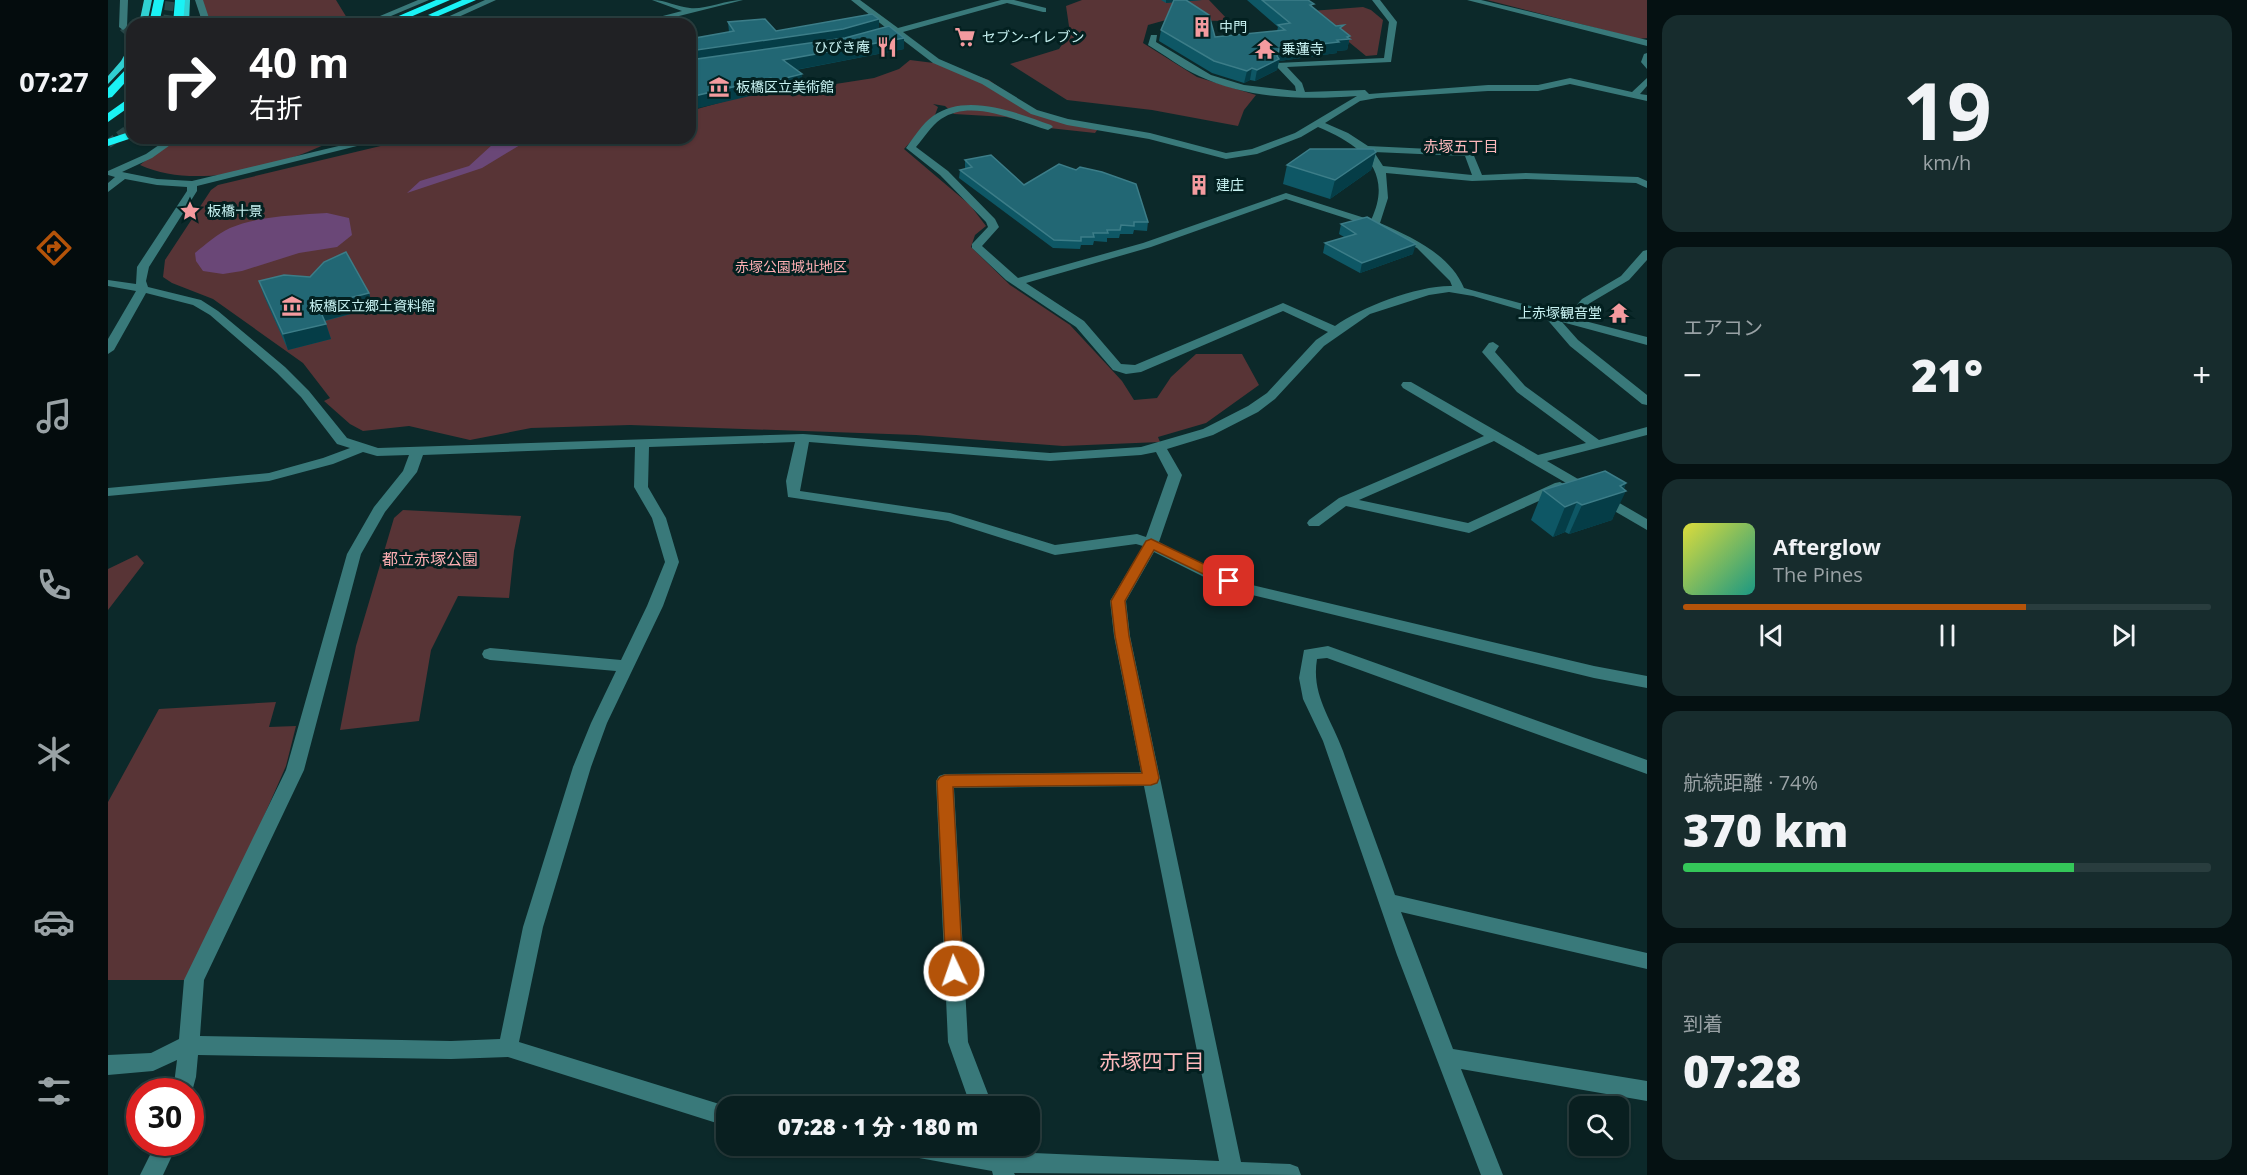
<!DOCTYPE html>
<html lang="ja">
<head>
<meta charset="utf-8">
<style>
	body { margin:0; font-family:"Open Sans","Noto Sans JP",sans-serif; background:#172c2d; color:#f1f3f6; height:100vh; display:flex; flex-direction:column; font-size:22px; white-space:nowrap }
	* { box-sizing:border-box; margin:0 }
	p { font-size:20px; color:#99a2a5 }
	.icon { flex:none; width:33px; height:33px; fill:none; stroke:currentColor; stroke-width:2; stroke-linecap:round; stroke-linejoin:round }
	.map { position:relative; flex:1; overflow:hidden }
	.sheet { display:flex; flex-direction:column; gap:15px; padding:15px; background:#051112; width:600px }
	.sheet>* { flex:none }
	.guide { position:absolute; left:18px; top:18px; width:570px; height:126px; border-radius:18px; box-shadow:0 2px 4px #0004,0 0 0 2px #293d3e; background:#202124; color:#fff; overflow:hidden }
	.controls { position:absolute; left:1461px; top:1096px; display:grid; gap:12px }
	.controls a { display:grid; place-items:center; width:60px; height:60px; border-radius:12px; background:#091f20; box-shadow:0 2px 4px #0004,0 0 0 2px #293d3e; font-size:30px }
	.speed { position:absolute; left:18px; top:1078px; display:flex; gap:12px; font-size:30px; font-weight:700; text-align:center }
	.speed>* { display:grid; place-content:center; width:78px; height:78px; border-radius:50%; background:#091f20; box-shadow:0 2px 4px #0004,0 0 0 2px #293d3e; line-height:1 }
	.speed .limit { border:9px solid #d22; background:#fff; color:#111 }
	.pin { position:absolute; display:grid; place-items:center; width:51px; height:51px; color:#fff; margin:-26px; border-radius:12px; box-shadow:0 3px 9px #0006 }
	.me { position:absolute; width:66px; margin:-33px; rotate:357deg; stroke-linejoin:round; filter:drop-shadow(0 0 4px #0008) }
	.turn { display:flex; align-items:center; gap:21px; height:126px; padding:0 24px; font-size:27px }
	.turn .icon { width:78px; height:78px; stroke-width:2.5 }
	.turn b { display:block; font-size:42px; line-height:51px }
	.big { font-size:45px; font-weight:800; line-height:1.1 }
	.sheet .card { flex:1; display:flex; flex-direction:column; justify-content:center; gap:9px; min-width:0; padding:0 21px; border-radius:18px; background:#172c2d }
	.sheet .dial { align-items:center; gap:0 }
	.dial b { font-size:78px; line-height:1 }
	.song { display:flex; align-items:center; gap:18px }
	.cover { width:72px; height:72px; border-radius:9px; background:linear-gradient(135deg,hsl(60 70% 55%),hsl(170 70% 35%)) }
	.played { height:6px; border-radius:3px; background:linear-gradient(90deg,#b45309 65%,#293d3e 65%) }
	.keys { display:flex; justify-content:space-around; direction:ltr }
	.heat { display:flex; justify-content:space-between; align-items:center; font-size:33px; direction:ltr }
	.charge { height:9px; border-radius:4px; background:linear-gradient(90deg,#34c759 74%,#293d3e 0) }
	.trip { position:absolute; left:608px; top:1096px; width:324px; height:60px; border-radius:18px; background:#091f20; box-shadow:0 2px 4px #0004,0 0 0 2px #293d3e; font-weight:800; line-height:60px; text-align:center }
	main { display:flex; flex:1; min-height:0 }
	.dock { display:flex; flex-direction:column; width:108px; justify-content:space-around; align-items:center; background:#040c0d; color:#99a2a5 }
	.dock .icon { width:42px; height:42px }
	.dock .selected { color:#b45309 }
	.dock b { font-size:27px; color:#f1f3f6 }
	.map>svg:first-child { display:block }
	.green { fill:#583436 }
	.water { fill:#6a4777 }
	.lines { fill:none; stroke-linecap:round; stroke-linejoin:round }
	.minor-tunnel { stroke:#284748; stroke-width:9; stroke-dasharray:9 4.5; stroke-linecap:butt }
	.major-tunnel { stroke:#284748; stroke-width:9; stroke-dasharray:9 4.5; stroke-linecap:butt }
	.minor { fill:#39797a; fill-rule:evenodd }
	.major { fill:#30d0d2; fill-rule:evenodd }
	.highway { fill:#1af2f5; fill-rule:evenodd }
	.wall { fill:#0e5765 }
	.shaded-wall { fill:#053d47 }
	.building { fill:#226774; stroke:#3c7d88; stroke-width:1.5 }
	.route { fill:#b45309; stroke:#753606; stroke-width:1.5 }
	.labels { text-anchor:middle; stroke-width:6; stroke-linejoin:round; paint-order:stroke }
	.far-poi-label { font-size:14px; fill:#c8f2f2; stroke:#032020; text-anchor:start }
	.far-park-label { font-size:14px; fill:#fdaeb2; stroke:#032020 }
	.far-neighbourhood-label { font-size:15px; fill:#feb9bc; stroke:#032020 }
	.park-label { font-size:16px; fill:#fdaeb2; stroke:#032020 }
	.near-neighbourhood-label { font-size:21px; fill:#feb9bc; stroke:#032020 }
</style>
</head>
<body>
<main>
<nav class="dock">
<b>07:27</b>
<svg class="icon selected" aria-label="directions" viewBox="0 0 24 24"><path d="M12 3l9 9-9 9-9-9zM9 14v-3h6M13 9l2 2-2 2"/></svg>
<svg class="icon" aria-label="music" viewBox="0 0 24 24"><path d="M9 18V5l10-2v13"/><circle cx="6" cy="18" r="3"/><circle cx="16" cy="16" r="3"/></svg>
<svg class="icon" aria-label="phone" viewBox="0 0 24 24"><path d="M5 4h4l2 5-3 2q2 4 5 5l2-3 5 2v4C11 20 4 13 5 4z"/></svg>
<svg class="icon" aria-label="climate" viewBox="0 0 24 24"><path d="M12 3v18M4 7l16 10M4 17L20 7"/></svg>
<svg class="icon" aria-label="car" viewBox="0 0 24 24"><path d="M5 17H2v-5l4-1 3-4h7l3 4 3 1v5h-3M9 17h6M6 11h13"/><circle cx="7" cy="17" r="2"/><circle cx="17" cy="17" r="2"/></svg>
<svg class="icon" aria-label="filters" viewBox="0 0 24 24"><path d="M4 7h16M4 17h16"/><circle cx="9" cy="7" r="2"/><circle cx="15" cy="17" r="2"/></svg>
</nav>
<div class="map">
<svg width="1539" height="1175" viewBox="0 0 1539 1175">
	<rect width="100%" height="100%" fill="#0c292a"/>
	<path class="green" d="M92 0H228L239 18 247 21 240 24H92Z
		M974 0H1101L1121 21 1058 20 1040 25 1035 43 1089 77 1148 95 1136 110 1130 126 1044 110 959 100 902 64 951 49 962 33 958 6Z
		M1379 0H1539V38L1531 39Z
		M1255 7 1263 10 1275 20 1269 55 1258 56 1203 11Z
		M802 60 834 64 881 80 927 113 992 126 987 133 941 128 898 117 846 114 837 106 825 104 830 107 827 115 796 149 862 205 878 226 867 235 863 247 902 285 962 325 1014 381 1026 400 1049 398 1063 377 1088 354H1134L1151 385 1098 423 1050 437 1052 442 955 446 808 435 522 425 423 428 362 440 301 426 255 431 242 424 216 401 222 398 195 363 105 299 64 283 55 277 57 260 103 190 110 185 306 138H582V111L650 92H672L704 84 721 85 766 78 791 69Z
		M65 138H214L216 145C164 168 87 190 32 165Z
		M295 510 413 516 406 551 401 598 350 596 323 650 311 721 232 730 248 646 286 518Z
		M29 555 36 563 0 610V569Z
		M168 702 161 727 188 726 178 766 84 980H0V802L51 709Z"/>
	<path class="water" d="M404 139 414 138 417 142 374 168 299 193 312 181 361 166 384 145Z
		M219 213 241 218 244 235 229 247 191 253 134 271 115 274 95 271 88 261 87 253C98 244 109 234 122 228 150 216 188 215 219 213Z"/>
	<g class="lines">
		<path class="minor-tunnel" d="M59 24 62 0
			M15 27 24 35"/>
		<path class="major-tunnel" d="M0 144 24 126"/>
		<path class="minor" d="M12 0H20L19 27 15 30 11 27Z
			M87 0H95L103 24H95Z
			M310 0H321L264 24H253Z
			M377 0H388L335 24H324Z
			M544 0C558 0 569 7 582 8 595 10 618 0 635 0L539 24H524L574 11Z
			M743 0H752L790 28 893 0H906L938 8V12H935L899 3 795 32 831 59 880 80 929 110 960 119 1042 133 1118 153 1144 149 1187 133 1249 96C1197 100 1139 99 1091 76 1073 68 1057 55 1040 45L1043 35H1049L1048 42 1103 75 1136 85 1188 91 1187 86 1169 67V63L1276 58 1281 22 1264 0H1272L1289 22 1283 62 1179 67 1194 83 1197 92 1257 90 1261 94 1380 85H1430L1462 78 1524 92 1539 78V86L1532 94 1539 95V101L1462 84 1430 91H1380L1269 98 1252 101 1217 123 1240 133 1260 146 1364 151 1374 175 1418 173 1530 177 1539 181V188L1528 183 1418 179 1364 181 1278 173 1280 198 1272 223C1303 237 1342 254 1356 288L1459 316 1474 299 1513 276 1535 251 1539 250V260L1521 280 1482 303 1469 319 1539 337V345L1454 322 1470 340 1539 395V405L1534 404 1462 346 1437 317 1365 296 1341 292 1321 295 1262 314 1216 346 1167 399 1150 412 1105 435 1059 449 1074 475 1051 542 1106 571 1144 585 1486 666 1539 676V688L1486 678 1140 594 1096 577 1046 552 1018 601 1022 636 1133 1162 1182 1164 1190 1167 1193 1175 906 1173 907 1175H885L884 1171 811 1158 764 1156 756 1153 753 1146H862L878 1149 877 1146H899L900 1152 1111 1161 1036 786 846 788 860 1042 885 1107H863L840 1042 828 781 831 776 837 774 1033 772 1006 636 1002 601 1035 546 1028 544 947 555 840 521 680 497 678 481 687 442 541 447 540 487 558 518 571 562 555 606 499 723 483 767 435 927 411 1042 621 1107H618V1126L400 1057 343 1059 90 1055 88 1077 82 1099V1092H65L69 1060 45 1071 0 1075V1055L43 1053 71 1039 76 980 178 770 239 554 266 507 295 471 301 455 269 456 255 452 225 464 161 481 0 496V488L161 473 215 458 242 448 229 444 193 397 169 373 102 315 85 305 38 293 6 350 0 354V339L28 291 0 286V280L28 284 29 267 79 191V187L49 185 17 179 0 192V183L7 177 0 175V171L38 154 61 138H72L44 158 14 172 49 179 84 181 264 138H281L89 186V191L41 267 38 281 40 287 93 300 110 311 177 367 201 391 239 438 270 448 695 434 942 453 1033 447 1095 429 1140 406 1159 393 1208 340 1220 332 1175 311 1033 372 1018 374 1005 370 968 327 898 280 864 248V244L880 227 878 222 832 175 798 148C806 137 814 124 825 116 859 92 909 113 943 125L945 127 940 130C908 121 864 98 833 119 823 126 816 138 808 147L840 171 887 219 891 227 874 246 910 278 1035 243 1178 193 1263 220C1287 170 1251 144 1210 127L1193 137 1149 154 1118 159 1041 139 959 125 923 114 874 84 825 63 787 34 780 35 779 33 782 31ZM1266 152 1357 156 1364 175 1275 166ZM1178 199 1262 226 1309 248 1342 281 1344 286C1311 285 1253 307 1227 326L1175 303 1027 365 1013 364 976 321 918 283 1043 247ZM701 442 942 461 1033 455 1048 452 1060 475 1038 537 1029 534 947 545 842 513 692 491ZM527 447 526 487 544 518 557 562 539 606 513 660 382 648 376 650 374 654 376 658 382 660 508 671 483 723 465 767 415 927 392 1039 343 1041 92 1036 96 980 196 770 253 554 277 512 309 472 315 455Z
			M1359 0H1373L1539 40V46Z
			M447 20 454 24H444L443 22Z
			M1539 53V69L1533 62 1536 54Z
			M1385 342 1391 346 1387 352 1417 386 1491 440 1539 427V435L1439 461 1539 519V530L1386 441 1251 500 1360 523 1447 483 1452 482 1459 486 1457 489 1361 533 1238 506 1211 526H1201L1199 523 1201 520 1231 498 1376 436 1295 388 1293 385 1295 382H1303L1430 455 1478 443 1409 392 1374 352 1381 343Z
			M1220 646 1539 760V774L1219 658 1209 659C1203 695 1223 718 1235 751 1252 799 1270 847 1287 895L1539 953V969L1293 912 1345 1049 1539 1081V1101L1353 1069 1395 1175H1373L1289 955 1215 741 1195 699 1191 678 1196 650Z
			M48 1143H70L55 1175H32Z"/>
		<path class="major" d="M36 0H44L39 24H31Z
			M74 0H82L81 24H73Z
			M24 46 21 62 0 84V76L13 61 21 47Z"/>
		<path class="highway" d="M46 0H56L51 24H41Z
			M67 0H77L75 24H65Z
			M328 0H342L286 24H272Z
			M354 0H368L328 17 320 15Z
			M24 66V75L4 97 0 98V88L20 67Z
			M24 96V105L0 122V113Z
			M24 131V138L0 146V139Z"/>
	</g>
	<path class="wall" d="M1053 0H1094L1080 1 1107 37 1169 31 1170 27 1139 0H1200L1205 8 1242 36 1239 50 1229 51V53L1171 61 1169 70 1147 81 1142 80 1136 83 1104 73 1051 41 1053 30 1065 2 1058 3Z
		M620 22 668 31 771 29 796 49 688 70 695 86 666 93 663 91 621 32Z
		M1268 152 1263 170 1222 199 1175 184 1179 165Z
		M857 160 916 185 1040 222 1039 231 1026 230 1025 234H1012L1011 238H999V242L986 241 985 245H973L972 249 945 248 851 178 852 170 857 169Z
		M1233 224 1305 254 1252 273 1215 253 1217 243 1236 237 1231 234Z
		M151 281 261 293 265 308 217 321 223 339 180 350 156 296Z
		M1518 483 1504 520 1461 534 1457 532 1445 537 1423 520 1435 490Z"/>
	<path class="shaded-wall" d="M1058 0H1094L1058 3Z
		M771 19V31L736 41 582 63V51Z
		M1242 36 1239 50 1229 51V53L1171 61 1169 70 1147 81 1149 70 1171 49 1229 40Z
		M796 38V49L676 72 675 60Z
		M1144 68 1142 80 1136 83 1139 71Z
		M694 74 695 86 666 93V81Z
		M663 78V91L582 110V97Z
		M1268 152 1263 170 1222 199 1227 180Z
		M1308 244 1305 254 1252 273 1254 263Z
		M261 293 265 308 215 321 210 306Z
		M218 324 223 339 180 350 175 334Z
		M1518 483 1514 492 1518 491 1504 520 1461 534 1474 505Z
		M1469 502 1457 532 1445 537 1457 507Z"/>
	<path class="building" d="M1066 0H1078L1101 15 1107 37 1177 30 1170 25 1182 23 1154 0H1200L1206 4 1202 5 1228 26 1236 25 1232 28 1242 36 1239 37 1242 39 1229 40 1231 42 1171 49 1169 56 1171 59 1149 70 1144 68 1139 71 1106 61 1053 30Z
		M764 14 771 19 735 29 582 51V39L626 31 620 22 657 19 668 31Z
		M781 26 796 38 675 60 694 74 666 81 663 78 582 97V60L737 38Z
		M1202 149H1266L1268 152 1227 180 1179 165Z
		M883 155 916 185 951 164 968 170 972 167 994 172 1028 184 1040 222H1026V226L1013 225 1012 230H999L1000 233H985L986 237H973V241L946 240 852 170 864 167 857 160Z
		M1259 217 1308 244 1254 263 1217 243 1248 234 1233 224Z
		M238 252 261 293 210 306 218 324 175 334 151 281 176 275 202 277 216 262Z
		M1497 471 1518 483 1512 486 1518 491 1474 505 1469 502 1457 507 1435 490Z"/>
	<path class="route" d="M1043 539 1125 578 1127 581 1125 584H1116L1046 550 1017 601 1021 636 1051 778 1049 783 1043 785 845 787 855 971 853 977 846 979 840 977 838 971 829 781 832 777 837 775 1034 773 1007 636 1003 601 1038 541Z"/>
	<defs>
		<g id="building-bare" transform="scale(1.62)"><path d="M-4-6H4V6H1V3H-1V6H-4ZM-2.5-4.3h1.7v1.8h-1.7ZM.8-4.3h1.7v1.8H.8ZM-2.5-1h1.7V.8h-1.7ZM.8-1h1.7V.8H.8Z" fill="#f49b9f" stroke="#032020" stroke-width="2.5" paint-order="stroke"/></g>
		<g id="supermarket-bare" transform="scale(1.62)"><path d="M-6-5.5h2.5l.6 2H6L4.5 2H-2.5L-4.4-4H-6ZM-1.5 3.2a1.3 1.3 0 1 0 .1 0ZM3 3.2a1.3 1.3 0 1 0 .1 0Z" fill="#f49b9f" stroke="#032020" stroke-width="2.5" paint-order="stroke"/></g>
		<g id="restaurant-bare" transform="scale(1.62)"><path d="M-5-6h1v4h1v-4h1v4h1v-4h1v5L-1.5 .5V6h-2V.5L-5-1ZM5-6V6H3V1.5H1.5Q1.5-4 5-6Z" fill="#f49b9f" stroke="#032020" stroke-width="2.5" paint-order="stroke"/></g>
		<g id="temple-bare" transform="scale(1.62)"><path d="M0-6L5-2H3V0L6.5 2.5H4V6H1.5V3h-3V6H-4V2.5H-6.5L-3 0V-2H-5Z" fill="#f49b9f" stroke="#032020" stroke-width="2.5" paint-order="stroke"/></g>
		<g id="museum-bare" transform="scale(1.62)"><path d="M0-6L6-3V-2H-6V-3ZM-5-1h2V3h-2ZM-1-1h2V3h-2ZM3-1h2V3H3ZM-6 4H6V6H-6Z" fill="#f49b9f" stroke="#032020" stroke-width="2.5" paint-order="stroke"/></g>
		<g id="sight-bare" transform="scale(1.62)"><path d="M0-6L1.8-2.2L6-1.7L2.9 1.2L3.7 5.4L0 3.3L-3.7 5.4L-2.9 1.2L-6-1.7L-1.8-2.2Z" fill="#f49b9f" stroke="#032020" stroke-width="2.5" paint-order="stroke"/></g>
	</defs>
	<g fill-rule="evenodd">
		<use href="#building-bare" x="1094" y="27"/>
		<use href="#supermarket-bare" x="857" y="37"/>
		<use href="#restaurant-bare" x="779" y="47"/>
		<use href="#temple-bare" x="1157" y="49"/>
		<use href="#museum-bare" x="611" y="87"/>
		<use href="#building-bare" x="1091" y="185"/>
		<use href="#sight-bare" x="82" y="211"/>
		<use href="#museum-bare" x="184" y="306"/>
		<use href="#temple-bare" x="1511" y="313"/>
	</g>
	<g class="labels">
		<g class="far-poi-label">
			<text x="1111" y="32">中門</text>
			<text x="874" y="42">セブン-イレブン</text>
			<text x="762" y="52" text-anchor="end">ひびき庵</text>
			<text x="1174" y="54">乗蓮寺</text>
			<text x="628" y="92">板橋区立美術館</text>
			<text x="1108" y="190">建庄</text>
			<text x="99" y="216">板橋十景</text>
			<text x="201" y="311">板橋区立郷土資料館</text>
			<text x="1494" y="318" text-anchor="end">上赤塚観音堂</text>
		</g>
		<g class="far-park-label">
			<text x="683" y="272">赤塚公園城址地区</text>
		</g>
		<g class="far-neighbourhood-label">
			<text x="1353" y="152">赤塚五丁目</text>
		</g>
		<g class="park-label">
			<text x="322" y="565">都立赤塚公園</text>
		</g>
		<g class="near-neighbourhood-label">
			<text x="1044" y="1069">赤塚四丁目</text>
		</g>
	</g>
</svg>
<div class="controls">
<a><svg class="icon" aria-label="search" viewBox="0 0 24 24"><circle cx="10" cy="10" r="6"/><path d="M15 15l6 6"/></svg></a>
</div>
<div class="speed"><div class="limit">30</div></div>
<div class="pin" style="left:1121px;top:581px;background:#d93025"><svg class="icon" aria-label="arrive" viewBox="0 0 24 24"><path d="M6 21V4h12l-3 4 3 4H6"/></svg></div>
<svg class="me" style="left:846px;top:971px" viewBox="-20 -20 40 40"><circle r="17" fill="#b45309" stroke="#fff" stroke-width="3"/><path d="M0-11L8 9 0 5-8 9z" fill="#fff"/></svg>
<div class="trip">07:28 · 1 分 · 180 m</div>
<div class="guide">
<div class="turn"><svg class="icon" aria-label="right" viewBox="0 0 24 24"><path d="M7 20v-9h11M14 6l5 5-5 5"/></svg><div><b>40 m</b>右折</div></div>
</div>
</div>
<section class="sheet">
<div class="card dial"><b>19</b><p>km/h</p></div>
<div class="card"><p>エアコン</p>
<div class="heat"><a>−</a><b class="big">21°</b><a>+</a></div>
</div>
<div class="card">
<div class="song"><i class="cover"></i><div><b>Afterglow</b><p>The Pines</p></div></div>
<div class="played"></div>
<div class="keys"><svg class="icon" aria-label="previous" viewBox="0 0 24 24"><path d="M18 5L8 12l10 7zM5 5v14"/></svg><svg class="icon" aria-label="pause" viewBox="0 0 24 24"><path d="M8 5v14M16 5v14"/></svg><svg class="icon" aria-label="next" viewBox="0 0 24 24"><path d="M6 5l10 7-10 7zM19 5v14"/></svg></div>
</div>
<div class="card"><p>航続距離 · 74%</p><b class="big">370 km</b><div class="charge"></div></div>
<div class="card"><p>到着</p><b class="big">07:28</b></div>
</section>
</main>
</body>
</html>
